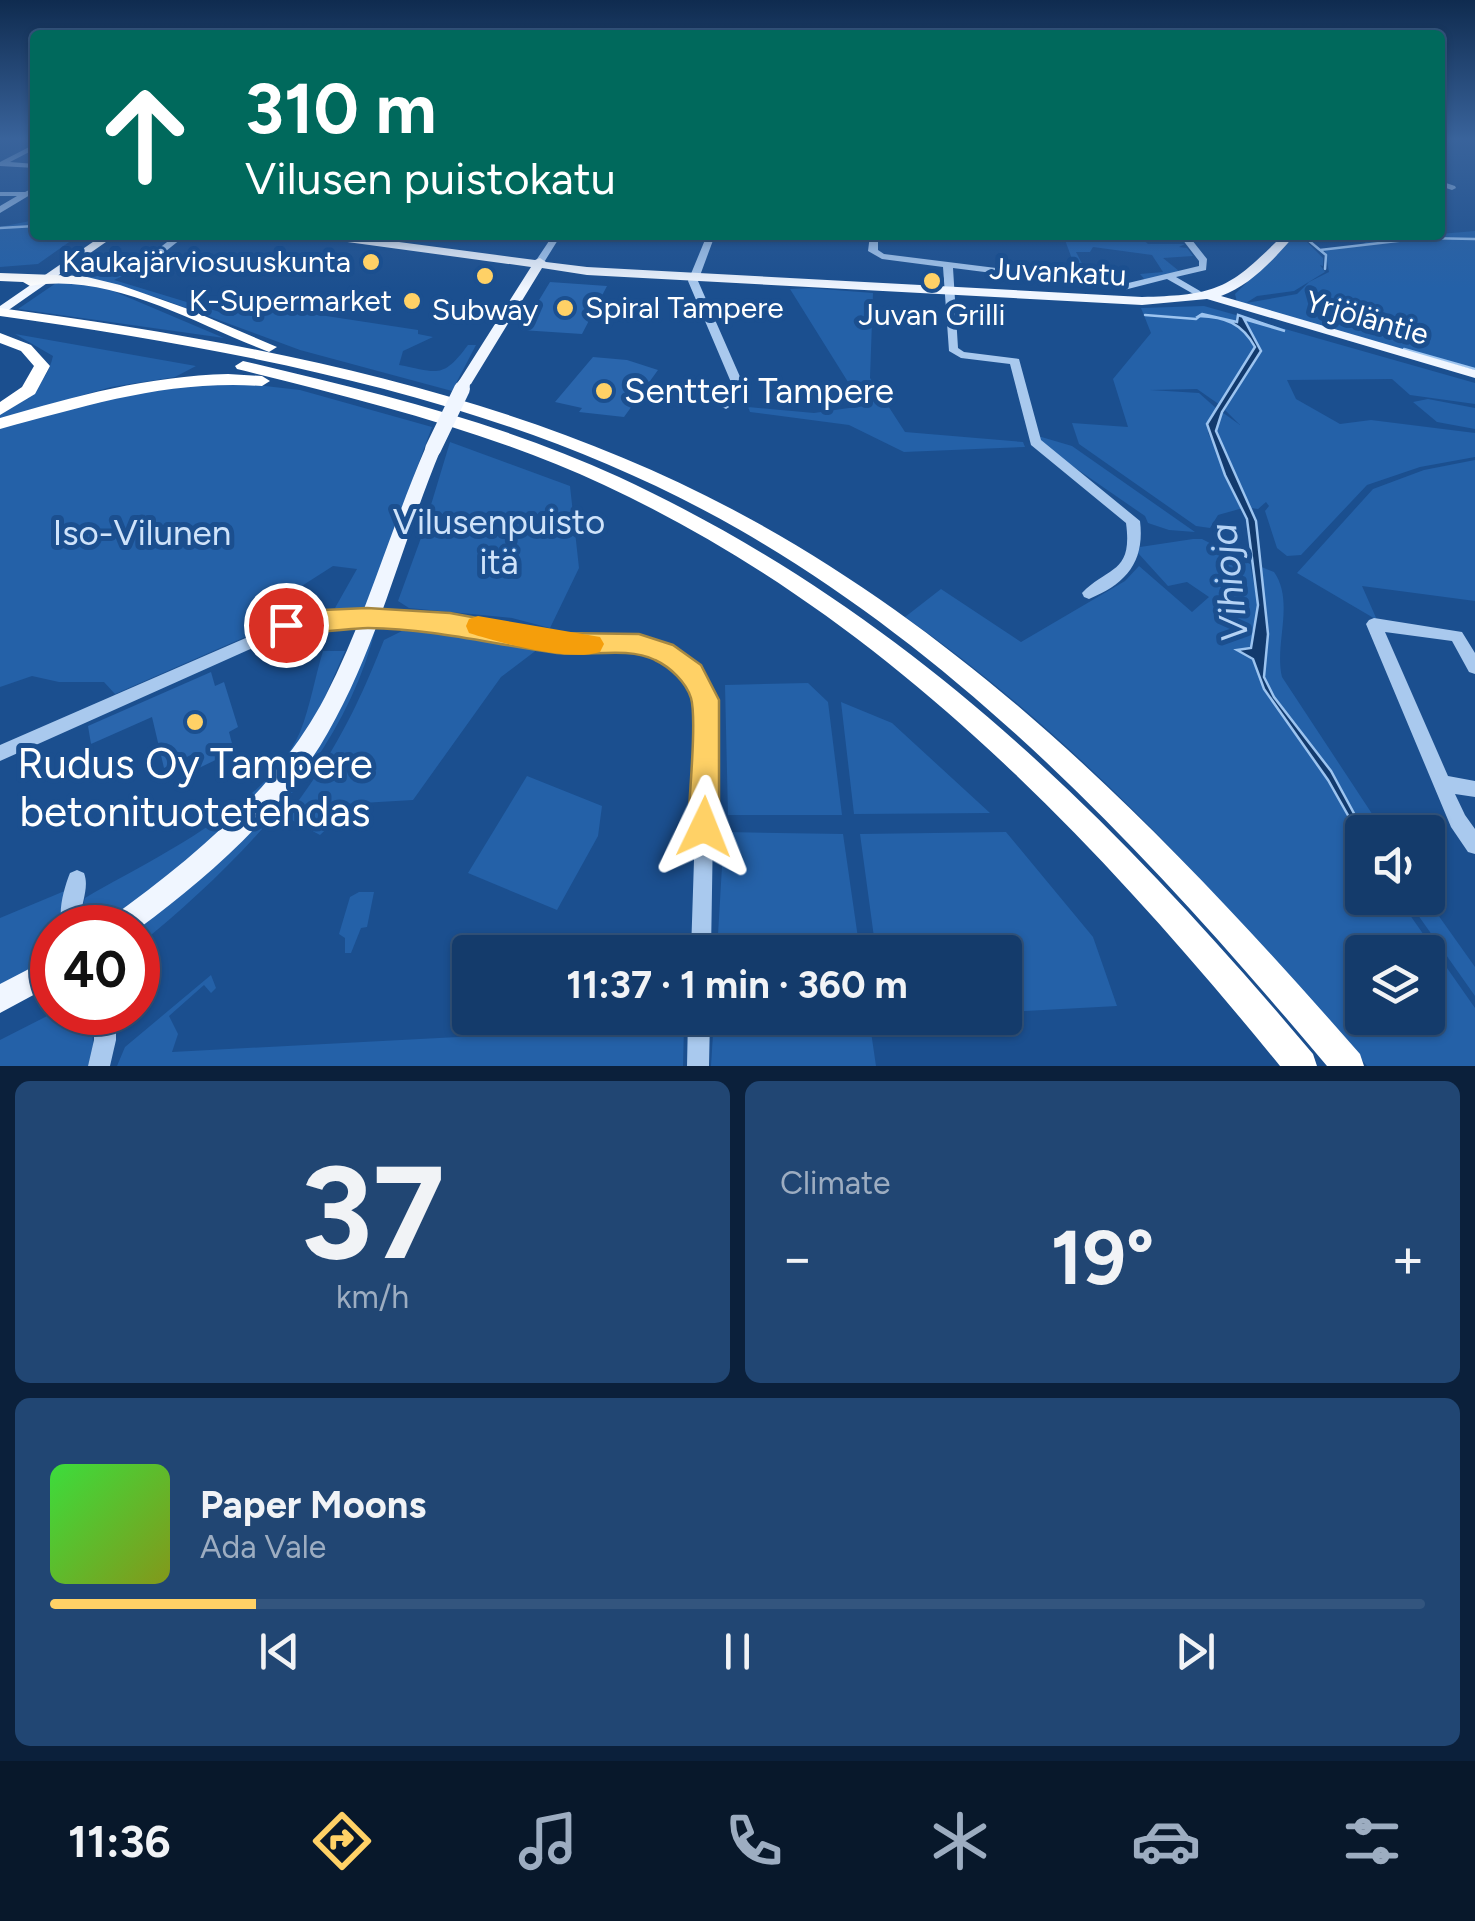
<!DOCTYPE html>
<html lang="en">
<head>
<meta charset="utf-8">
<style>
	body { margin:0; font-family:Figtree,sans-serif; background:#214673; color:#f1f3f6; height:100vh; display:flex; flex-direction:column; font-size:38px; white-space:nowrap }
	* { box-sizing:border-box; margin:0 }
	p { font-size:32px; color:#9dadc1 }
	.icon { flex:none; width:55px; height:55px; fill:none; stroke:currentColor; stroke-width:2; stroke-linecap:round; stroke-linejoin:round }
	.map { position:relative; height:1066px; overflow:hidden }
	.sheet { display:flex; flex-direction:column; gap:15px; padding:15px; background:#0b203b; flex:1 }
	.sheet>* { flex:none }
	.banner { position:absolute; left:30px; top:30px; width:1415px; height:210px; border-radius:10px; box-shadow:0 2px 8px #0004,0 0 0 2px #33557e; background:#00695c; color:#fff; overflow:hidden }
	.controls { position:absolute; left:1345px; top:815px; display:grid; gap:20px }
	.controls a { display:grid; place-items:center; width:100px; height:100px; border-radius:10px; background:#143b6b; box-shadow:0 2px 8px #0004,0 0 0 2px #33557e; font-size:50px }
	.speed { position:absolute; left:30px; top:905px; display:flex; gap:20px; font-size:50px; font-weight:700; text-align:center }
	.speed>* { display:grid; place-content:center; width:130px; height:130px; border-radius:50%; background:#143b6b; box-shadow:0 2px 8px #0004,0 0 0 2px #33557e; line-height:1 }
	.speed .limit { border:15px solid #d22; background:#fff; color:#111 }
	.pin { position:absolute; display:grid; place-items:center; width:85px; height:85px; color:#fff; margin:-42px; border:5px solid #fff; border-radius:50%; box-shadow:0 2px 10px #0007 }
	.me { position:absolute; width:110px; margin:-55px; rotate:2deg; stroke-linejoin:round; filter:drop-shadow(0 0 8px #0008) }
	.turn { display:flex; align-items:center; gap:35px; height:210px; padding:0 50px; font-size:45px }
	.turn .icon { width:130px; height:130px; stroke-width:2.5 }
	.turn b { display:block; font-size:70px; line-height:85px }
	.big { font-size:75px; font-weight:700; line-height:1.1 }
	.sheet .tile { flex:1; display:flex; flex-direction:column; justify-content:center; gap:15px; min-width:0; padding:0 35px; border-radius:15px; background:#214673 }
	.sheet .dial { align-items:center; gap:0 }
	.dial b { font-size:130px; line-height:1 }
	.song { display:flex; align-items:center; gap:30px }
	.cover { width:120px; height:120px; border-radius:15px; background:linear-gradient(135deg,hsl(120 70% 55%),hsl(70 70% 35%)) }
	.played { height:10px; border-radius:5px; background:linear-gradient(90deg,#ffd166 15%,#33557e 15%) }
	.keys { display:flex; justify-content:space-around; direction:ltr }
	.heat { display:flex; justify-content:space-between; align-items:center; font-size:55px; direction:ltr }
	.sheet .tiles { flex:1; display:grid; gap:15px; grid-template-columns:1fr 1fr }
	.tile:last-child { grid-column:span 2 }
	.trip { position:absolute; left:452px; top:935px; width:570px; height:100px; border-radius:10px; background:#143b6b; box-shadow:0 2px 8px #0004,0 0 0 2px #33557e; font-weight:700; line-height:100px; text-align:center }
	.menu { display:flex; height:160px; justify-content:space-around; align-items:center; background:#08182b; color:#9dadc1 }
	.menu .icon { width:70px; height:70px }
	.menu .current { color:#ffd166 }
	.menu b { font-size:45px; color:#f1f3f6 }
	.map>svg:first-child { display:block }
	.green { fill:#2461a8; fill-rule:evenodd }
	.water { fill:#123a6d; stroke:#9cc4f0; stroke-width:2.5 }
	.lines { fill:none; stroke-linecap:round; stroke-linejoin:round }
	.stream { stroke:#9cc4f0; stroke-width:2.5 }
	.building { fill:#2a66ad }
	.minor { fill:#a9c9ee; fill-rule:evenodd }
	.major { fill:#f0f6ff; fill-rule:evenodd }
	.highway { fill:#fff; fill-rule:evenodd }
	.major-bridge-far1 { stroke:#f0f6ff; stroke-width:12 }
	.major-bridge { stroke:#f0f6ff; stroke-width:16 }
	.route { fill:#ffd166; stroke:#a68842; stroke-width:2.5 }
	.slow { fill:#f59e0b }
	.poi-dot { fill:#ffd166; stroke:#1b4f8f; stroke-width:4 }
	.labels { text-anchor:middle; stroke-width:10; stroke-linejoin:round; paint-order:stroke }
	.far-poi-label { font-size:30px; fill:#fff; stroke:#1b4f8f; text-anchor:end }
	.far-street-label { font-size:30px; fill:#fff; stroke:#1b4f8f }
	.poi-label { font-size:35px; fill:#fff; stroke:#1b4f8f; text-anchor:start }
	.park-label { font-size:35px; fill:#cfe3fa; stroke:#1b4f8f }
	.water-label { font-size:38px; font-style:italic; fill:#b5d3f5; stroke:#1b4f8f }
	.near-poi-label { font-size:42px; fill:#fff; stroke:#1b4f8f }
</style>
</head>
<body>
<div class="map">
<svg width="1475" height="1066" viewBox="0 0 1475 1066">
	<rect width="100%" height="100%" fill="#1b4f8f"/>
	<path class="green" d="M35 220V235H79L38 264 0 267V227Z
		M1475 231V373L1237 302 1235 294 1295 235H1300L1323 258V266L1320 265 1325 272 1294 291 1257 296 1246 303 1297 294 1309 282 1329 272 1325 250 1360 246 1369 240Z
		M1006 235H1138L1148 244H1185L1179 247 1187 248 1193 256 1163 258 1179 271 1145 280 1140 274 1163 272 1152 255 1093 247 1090 252H1076L1090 279 1079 278 1065 240H1010Z
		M91 258 98 259 87 267 93 269V275L107 277 129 273 114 280 233 316 247 304 418 330V334L433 337 403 351 399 365C438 372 442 380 468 345H476L452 391 300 350 159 298 68 274Z
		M62 279 113 291 224 338 18 309Z
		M809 288 873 293 870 378 905 432 1023 442 1025 447 904 452 849 425 750 412 748 407 814 413 863 406 790 289Z
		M1204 306 1475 383V404L1410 395 1392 379 1287 380 1296 399 1340 424 1371 420 1475 433V457L1420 467 1367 485 1301 555 1287 556 1277 548 1265 511 1269 506 1266 502 1258 509 1251 508 1216 431 1222 412 1240 425 1224 409 1259 356 1245 318 1237 322 1202 314 1240 326 1255 348 1220 405 1197 389 1150 390 1199 393 1217 409 1208 433 1243 508 1218 515 1210 528 1196 526 1079 444 1072 423 1128 427 1113 379 1151 333 1141 308Z
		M15 334 196 366 175 377 111 387 0 419V413C26 399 46 386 53 356Z
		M229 382 300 390 432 427 364 611 341 614 335 608 357 569 333 566 297 589 314 607 115 694 104 682H59L32 676 0 687V427L121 392Z
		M1428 399 1475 408V429L1437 422 1413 402Z
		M1038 436 1072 446 1195 532 1169 530 1148 523 1145 516 1042 445Z
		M450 442 570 486 579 568 550 628 512 618 409 608 398 601 421 538Z
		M1475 460V601L1362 586 1377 620 1297 573 1373 489 1424 470Z
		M1193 539H1202L1250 564 1258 605 1251 649 1241 653 1253 659 1264 689 1328 780 1362 840V898H1398L1475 1008V1066H1367C1226 903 1083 741 905 617L941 589 1021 642 1125 581 1139 566 1192 612 1209 597 1187 582 1168 586 1138 553 1140 547ZM1362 952H1428V1018H1362Z
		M1259 566 1274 572C1295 602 1274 644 1282 677L1384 832H1364L1331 771 1274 697 1264 677 1268 634Z
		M376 627C344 758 239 863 138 946V928L249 829Z
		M402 631 444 632 538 649 501 677 413 800 294 807C336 750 358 706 384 640Z
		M323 651H345L317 715 277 777 153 892 101 927H82L78 922 85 898C152 859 269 805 300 732 310 707 315 677 323 651Z
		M808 683 828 702 842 815H728L725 685Z
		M841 702 892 723 990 813 854 814Z
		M527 776 602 806 598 836 557 910 468 873Z
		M360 807 342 823 337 819 320 835 288 818 296 809Z
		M724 832 843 834 860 952H717Z
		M1006 832 1093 937 1117 1006 1005 1012V952H876L860 834Z
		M67 890 59 927 52 928V945L42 952 44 964 0 988V918Z
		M359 892H374L367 927 361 928 351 953H345V938L339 934 350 897Z
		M1406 898H1426L1475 967V996Z
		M211 975 216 988 211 993 204 985 169 1016 178 1034 172 1052 684 1025 683 1066H117L125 1047Z
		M53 1013H91L93 1045 88 1066H0V1040Z
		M714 1018H869L876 1066H711Z"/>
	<path class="water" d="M1202 314 1237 322 1238 315 1285 331 1244 319 1261 351 1222 412 1216 431 1256 521 1268 634 1264 677 1274 697 1331 771 1364 832 1362 840 1328 780 1264 689 1253 659 1237 650 1251 648 1258 605 1247 519 1225 475 1207 424 1255 347C1242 323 1225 317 1199 316Z"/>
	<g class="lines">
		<path class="stream" d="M0 228 35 226
			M1302 235 1326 255 1325 269
			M1320 250 1423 238 1475 239
			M1145 315 1196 319 1201 315
			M1404 349 1475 369"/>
	</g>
	<path class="building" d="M550 282 607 286 582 334 521 330Z
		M593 357 627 360 658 370 624 417 579 412 582 408 555 402Z
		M211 672 215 686 224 682 238 727 229 732 234 751 199 768 195 753 164 768 152 717 91 744 88 726Z"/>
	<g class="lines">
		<path class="minor" d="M35 144V149L10 162 35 164V168L0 166V162Z
			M1440 181 1455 186 1456 188 1452 190 1440 186Z
			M35 187V192L0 213V206L17 196H0V192H25Z
			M176 235H186L136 275H130V271Z
			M553 235H561L543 264H537L535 262Z
			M707 235H715L698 281 748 395 726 409 720 406 736 394 688 281Z
			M870 235H878V250L884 254 1124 284 1199 266V261L1179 235H1188L1207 259 1206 270 1176 277 1200 291 1202 293 1197 296 1167 279 1124 290 953 268 958 348 964 352 1019 359 1041 440 1140 521C1145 562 1126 584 1089 599L1084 597 1082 593C1108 566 1133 574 1126 523L1031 445 1010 364 961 358 949 351 943 267 882 259 868 251Z
			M301 614C360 614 420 613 479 620 507 624 534 634 563 637 601 640 642 633 677 651 698 662 708 686 715 707L711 952H691L699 707 693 689 681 673 667 661 644 652 560 649 485 633 433 627 302 626 0 761V745Z
			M1374 618 1462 632 1475 653V674L1469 672 1452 641 1385 632 1448 776 1475 781V797L1455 794 1465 815 1475 829V854L1468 852 1451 827 1366 624 1369 620Z
			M77 870 84 873C91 891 76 910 83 928H63C57 913 64 888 70 873Z
			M94 1012H116V1040L110 1066H88L94 1040Z
			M688 1018H710L709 1066H687Z"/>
		<path class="major" d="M103 235H116L0 316V306Z
			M312 235H346L535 260 540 258 546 262 587 267 1142 297C1218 295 1229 289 1283 235H1295C1274 259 1251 285 1221 296L1475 370V378L1207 299 1142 305 587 275 542 268 471 384 464 388 457 384 531 267 318 238Z
			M433 444 441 449C400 547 376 655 320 746 273 820 207 878 138 929L105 928 109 919C193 858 276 790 325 697 366 618 390 530 425 449Z
			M52 957V985L0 1013V984Z"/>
		<path class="highway" d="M0 273 83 276 120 285 188 309 277 347 269 352 264 350C191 322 110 272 30 286L23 282 0 281Z
			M0 308C258 343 523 393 754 521 993 653 1182 851 1360 1054L1364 1066H1327C1156 863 973 664 740 530 515 401 254 352 0 316Z
			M0 333 31 345 50 366 35 394 0 415V402L22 387 34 366 21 351 0 343Z
			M243 361C370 391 500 422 619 477 907 611 1111 815 1313 1054L1317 1066H1280C1090 833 881 614 604 485 488 431 362 400 237 369L235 366Z
			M228 374 262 376 270 381 262 386C166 380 91 405 0 429V418C75 396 149 376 228 374Z"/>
		<path class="major-bridge-far1" d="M460 391 464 384"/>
		<path class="major-bridge" d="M433 449 462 389"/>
	</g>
	<linearGradient id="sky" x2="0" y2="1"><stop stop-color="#0f2b4f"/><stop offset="0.48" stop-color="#39639b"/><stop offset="1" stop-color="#39639b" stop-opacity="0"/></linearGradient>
	<rect width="1475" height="289" fill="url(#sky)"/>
	<path class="route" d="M367 608 450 613 560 633 639 634 673 645 701 665 719 700V827L715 838 704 842 693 838 688 827C689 800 697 719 691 698 686 682 670 667 655 660 627 646 587 657 557 653 491 644 435 629 368 628 346 628 293 637 278 632L274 625 278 618 301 611Z"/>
	<path class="slow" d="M478 616 600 637 604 644 600 652C569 662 501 643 469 633L466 626 469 619Z"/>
	<g class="poi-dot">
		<circle cx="371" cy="262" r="10"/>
		<circle cx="485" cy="276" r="10"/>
		<circle cx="932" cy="281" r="10"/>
		<circle cx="412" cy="301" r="10"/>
		<circle cx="565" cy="308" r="10"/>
		<circle cx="604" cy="391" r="10"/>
		<circle cx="195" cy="722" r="10"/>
	</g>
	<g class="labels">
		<g class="far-poi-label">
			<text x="351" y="272">Kaukajärviosuuskunta</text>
			<text x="392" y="311">K-Supermarket</text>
			<text x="585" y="318" text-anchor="start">Spiral Tampere</text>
			<text x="485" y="320" text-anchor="middle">Subway</text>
			<text x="932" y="325" text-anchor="middle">Juvan Grilli</text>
		</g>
		<g class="far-street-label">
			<text transform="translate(1058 272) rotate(3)" y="10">Juvankatu</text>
			<text transform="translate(1367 318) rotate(16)" y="10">Yrjöläntie</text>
		</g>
		<g class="poi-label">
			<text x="624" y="403">Sentteri Tampere</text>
		</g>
		<g class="park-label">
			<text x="499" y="534">Vilusenpuisto<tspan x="499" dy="40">itä</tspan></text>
			<text x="142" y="545">Iso-Vilunen</text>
		</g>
		<g class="water-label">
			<text transform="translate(1229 583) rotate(-96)" y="13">Vihioja</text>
		</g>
		<g class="near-poi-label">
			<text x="195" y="778">Rudus Oy Tampere<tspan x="195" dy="48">betonituotetehdas</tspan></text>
		</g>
	</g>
</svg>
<div class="controls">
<a><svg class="icon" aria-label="sound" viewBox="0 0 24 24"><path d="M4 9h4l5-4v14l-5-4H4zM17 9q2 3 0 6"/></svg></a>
<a><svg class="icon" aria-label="layers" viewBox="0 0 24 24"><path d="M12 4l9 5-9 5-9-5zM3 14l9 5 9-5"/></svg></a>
</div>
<div class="speed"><div class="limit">40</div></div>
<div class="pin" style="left:286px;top:625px;background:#d93025"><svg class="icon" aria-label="arrive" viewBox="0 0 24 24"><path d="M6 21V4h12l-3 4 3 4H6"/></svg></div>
<svg class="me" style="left:704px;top:827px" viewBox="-20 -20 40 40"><path d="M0-17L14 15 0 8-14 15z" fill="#ffd166" stroke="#fff" stroke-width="4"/></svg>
<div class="trip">11:37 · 1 min · 360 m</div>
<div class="banner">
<div class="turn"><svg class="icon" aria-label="ahead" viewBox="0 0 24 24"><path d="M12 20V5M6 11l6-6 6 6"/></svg><div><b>310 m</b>Vilusen puistokatu</div></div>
</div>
</div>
<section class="sheet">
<div class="tiles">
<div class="tile dial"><b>37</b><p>km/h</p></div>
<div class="tile"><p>Climate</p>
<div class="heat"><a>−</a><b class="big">19°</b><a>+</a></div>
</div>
<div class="tile">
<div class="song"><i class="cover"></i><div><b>Paper Moons</b><p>Ada Vale</p></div></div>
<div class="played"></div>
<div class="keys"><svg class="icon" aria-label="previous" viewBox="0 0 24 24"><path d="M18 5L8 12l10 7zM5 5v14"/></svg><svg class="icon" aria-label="pause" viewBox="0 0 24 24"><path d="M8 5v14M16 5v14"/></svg><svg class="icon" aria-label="next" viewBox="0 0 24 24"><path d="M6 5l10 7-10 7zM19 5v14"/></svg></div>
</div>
</div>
</section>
<nav class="menu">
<b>11:36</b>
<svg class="icon current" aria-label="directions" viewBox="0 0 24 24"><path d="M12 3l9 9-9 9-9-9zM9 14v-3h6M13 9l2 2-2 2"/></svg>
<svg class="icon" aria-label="music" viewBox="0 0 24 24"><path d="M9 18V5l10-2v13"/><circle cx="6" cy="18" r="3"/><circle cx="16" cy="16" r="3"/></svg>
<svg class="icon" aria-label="phone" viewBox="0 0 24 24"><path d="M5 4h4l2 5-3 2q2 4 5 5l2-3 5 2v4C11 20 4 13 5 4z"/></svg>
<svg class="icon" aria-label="climate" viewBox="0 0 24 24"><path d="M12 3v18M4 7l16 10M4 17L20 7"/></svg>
<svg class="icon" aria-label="car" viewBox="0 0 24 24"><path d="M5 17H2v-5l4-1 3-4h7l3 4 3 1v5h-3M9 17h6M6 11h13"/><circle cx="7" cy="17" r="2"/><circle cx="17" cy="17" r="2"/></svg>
<svg class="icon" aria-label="filters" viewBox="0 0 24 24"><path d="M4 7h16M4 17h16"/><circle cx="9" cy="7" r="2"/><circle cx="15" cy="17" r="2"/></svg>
</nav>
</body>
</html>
